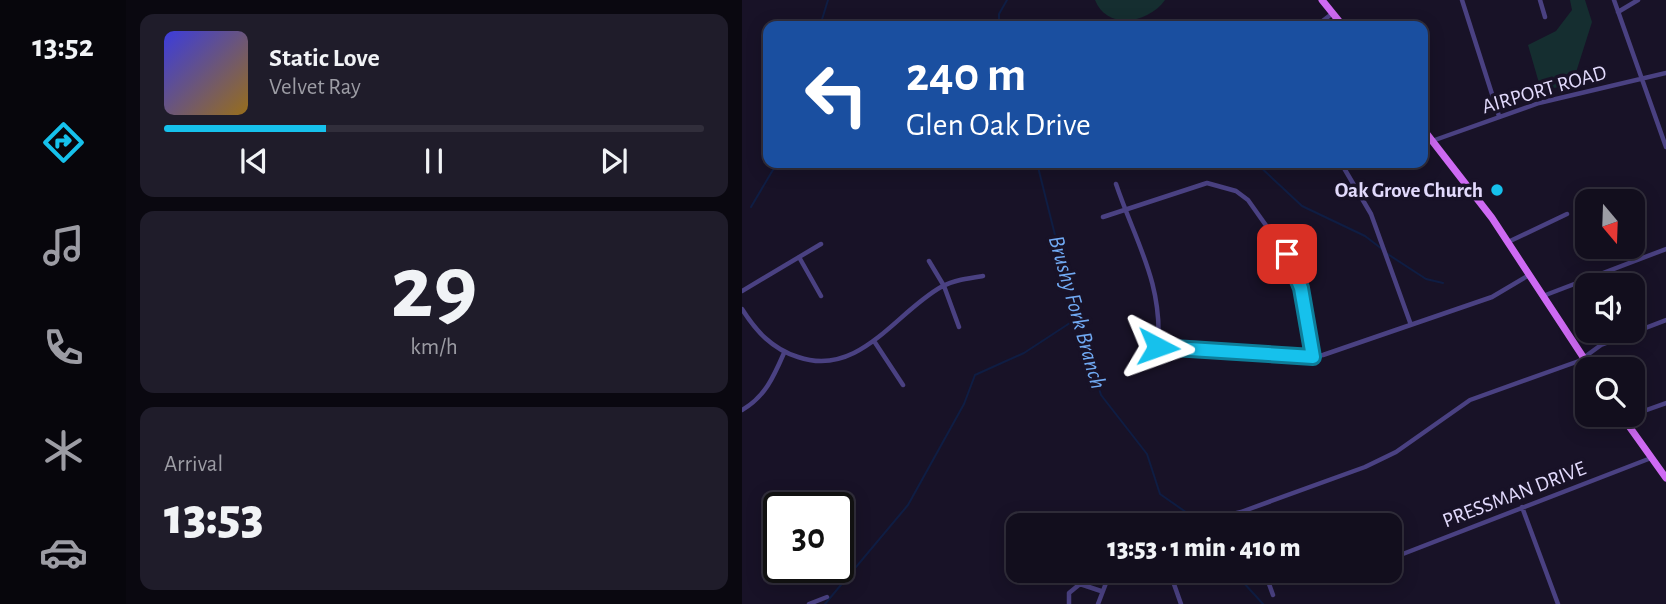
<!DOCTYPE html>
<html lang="en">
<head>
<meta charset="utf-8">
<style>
	body { margin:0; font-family:"Alegreya Sans",sans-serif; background:#1f1c2a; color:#f1f3f6; height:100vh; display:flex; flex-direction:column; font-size:26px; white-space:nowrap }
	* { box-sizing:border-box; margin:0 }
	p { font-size:23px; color:#9c9ca4 }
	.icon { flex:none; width:38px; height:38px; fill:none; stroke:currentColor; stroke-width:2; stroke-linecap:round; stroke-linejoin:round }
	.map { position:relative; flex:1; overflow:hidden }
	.drawer { display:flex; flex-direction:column; gap:14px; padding:14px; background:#0a0810; width:616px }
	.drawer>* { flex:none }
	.hud { position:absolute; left:21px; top:21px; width:665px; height:147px; border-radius:14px; box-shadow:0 4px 18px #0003,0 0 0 2px #312e3b; background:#1a4fa0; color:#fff; overflow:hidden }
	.needle { width:46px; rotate:161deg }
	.tools { position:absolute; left:833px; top:189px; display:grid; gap:14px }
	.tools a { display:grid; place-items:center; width:70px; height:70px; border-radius:14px; background:#120e1d; box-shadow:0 4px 18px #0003,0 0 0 2px #312e3b; font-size:35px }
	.speed { position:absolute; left:21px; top:492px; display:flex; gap:14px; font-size:35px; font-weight:700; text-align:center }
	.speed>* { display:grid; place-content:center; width:91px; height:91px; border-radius:50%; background:#120e1d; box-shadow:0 4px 18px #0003,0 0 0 2px #312e3b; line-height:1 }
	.speed .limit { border:4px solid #111; border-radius:10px; background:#fff; color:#111 }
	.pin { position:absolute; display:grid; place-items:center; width:60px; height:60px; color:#fff; margin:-30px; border-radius:14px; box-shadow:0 4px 10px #0006 }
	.me { position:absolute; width:77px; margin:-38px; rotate:94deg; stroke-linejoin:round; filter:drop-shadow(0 0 5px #0008) }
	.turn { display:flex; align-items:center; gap:24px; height:147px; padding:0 28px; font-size:32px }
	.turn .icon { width:91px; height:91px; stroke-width:2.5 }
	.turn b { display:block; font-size:49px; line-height:60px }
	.big { font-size:52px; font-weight:800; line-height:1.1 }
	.drawer .tile { flex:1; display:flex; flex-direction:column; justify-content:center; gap:10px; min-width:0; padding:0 24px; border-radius:14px; background:#1f1c2a }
	.drawer .dial { align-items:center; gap:0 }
	.dial b { font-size:91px; line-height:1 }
	.song { display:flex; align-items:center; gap:21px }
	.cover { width:84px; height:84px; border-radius:10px; background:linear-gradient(135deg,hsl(240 70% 55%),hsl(40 70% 35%)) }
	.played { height:7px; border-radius:4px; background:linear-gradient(90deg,#16c1ec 30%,#312e3b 30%) }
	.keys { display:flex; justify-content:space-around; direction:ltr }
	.trip { position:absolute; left:264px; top:513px; width:396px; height:70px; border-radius:14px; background:#120e1d; box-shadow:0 4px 18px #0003,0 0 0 2px #312e3b; font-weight:800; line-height:70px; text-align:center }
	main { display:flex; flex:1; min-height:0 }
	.dock { display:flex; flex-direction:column; width:126px; justify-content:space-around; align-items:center; background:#07060c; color:#9c9ca4 }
	.dock .icon { width:49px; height:49px }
	.dock .selected { color:#16c1ec }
	.dock b { font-size:32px; color:#f1f3f6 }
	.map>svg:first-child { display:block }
	.green { fill:#152e30 }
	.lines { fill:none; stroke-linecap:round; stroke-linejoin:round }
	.stream { stroke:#0f1d43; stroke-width:2 }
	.minor { stroke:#4a4182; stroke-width:4.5 }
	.primary { stroke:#ce6af3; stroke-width:7 }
	.route-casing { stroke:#0e7d99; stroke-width:18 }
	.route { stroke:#16c1ec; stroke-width:12 }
	.poi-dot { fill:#16c1ec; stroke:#181227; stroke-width:2.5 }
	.labels { text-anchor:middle; stroke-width:7; stroke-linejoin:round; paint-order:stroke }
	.street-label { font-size:21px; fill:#e2dafc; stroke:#181227 }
	.poi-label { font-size:21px; font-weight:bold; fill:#e2dafc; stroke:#181227; text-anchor:end }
	.water-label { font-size:23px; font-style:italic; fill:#71aaf4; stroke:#181227 }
</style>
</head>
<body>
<main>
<nav class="dock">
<b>13:52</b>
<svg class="icon selected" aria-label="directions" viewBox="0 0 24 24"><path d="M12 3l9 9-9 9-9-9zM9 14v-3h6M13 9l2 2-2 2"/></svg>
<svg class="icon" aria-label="music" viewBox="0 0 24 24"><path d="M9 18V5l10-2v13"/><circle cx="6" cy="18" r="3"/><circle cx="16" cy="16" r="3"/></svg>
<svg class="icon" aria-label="phone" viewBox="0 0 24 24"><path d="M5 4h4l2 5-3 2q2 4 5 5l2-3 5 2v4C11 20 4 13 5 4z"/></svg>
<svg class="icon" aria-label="climate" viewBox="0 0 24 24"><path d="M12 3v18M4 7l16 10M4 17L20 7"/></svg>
<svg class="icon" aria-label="car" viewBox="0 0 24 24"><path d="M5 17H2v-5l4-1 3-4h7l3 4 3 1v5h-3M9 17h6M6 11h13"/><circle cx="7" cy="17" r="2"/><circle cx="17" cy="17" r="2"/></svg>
</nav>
<section class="drawer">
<div class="tile">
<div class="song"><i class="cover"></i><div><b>Static Love</b><p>Velvet Ray</p></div></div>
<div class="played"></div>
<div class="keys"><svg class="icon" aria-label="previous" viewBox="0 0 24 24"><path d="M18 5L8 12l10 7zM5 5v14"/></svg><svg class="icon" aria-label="pause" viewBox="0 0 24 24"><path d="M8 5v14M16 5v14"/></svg><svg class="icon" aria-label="next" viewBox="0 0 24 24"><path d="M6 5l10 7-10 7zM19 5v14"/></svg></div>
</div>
<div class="tile dial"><b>29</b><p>km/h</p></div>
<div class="tile"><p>Arrival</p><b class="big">13:53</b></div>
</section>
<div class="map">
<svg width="924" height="604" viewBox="0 0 924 604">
	<rect width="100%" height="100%" fill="#181227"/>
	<path class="green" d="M353 0H423C407 23 365 31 353 0Z
		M828 0H843L850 22 830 85 799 90 786 45 814 31 830 10Z"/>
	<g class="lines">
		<path class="stream" d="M78 26 86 0
			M257 26V14L265 0
			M295 163 330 303 359 395 405 454 418 494 448 515
			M514 163 560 206 623 236 640 249
			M9 207 35 163
			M644 253 684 279 701 283
			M490 570 521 604
			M83 604 166 505 222 404 233 375 282 353 334 319"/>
		<path class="minor" d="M720 0 757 116
			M798 0 803 17
			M872 0 924 147
			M876 12 896 0
			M574 26 591 13
			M690 141 797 103 924 73
			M599 163 629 214 669 325
			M374 184C394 243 421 283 416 347L559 358 581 355 750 297 787 275
			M361 217 465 183 494 191 506 200 550 262 559 288 571 357
			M766 242 825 214
			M57 257 79 296
			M187 261 202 286 217 327
			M0 291 79 244
			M801 296 924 249
			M0 309C14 331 30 349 56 357 117 378 153 313 199 287 212 280 227 278 241 276
			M132 341 161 385
			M0 410C23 397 32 376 42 353
			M882 418 924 403
			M780 507 816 604
			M499 512 505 525
			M446 525 499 512 623 467 654 452 728 400 837 361 859 345 924 320
			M648 563 653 557 909 458
			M427 570 439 604
			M522 570 531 595
			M67 604 85 597
			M327 604V593L338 584 359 591
			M356 604 369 570"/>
		<path class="primary" d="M580 0 601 26
			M681 129 750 218 849 369
			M879 415 924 478"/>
	</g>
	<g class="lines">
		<g class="route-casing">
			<path id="route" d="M416 347 571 357 559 288 545 254"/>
		</g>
		<use href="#route" class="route"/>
	</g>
	<circle class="poi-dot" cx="755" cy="190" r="7"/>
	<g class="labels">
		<g class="street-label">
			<text transform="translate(802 89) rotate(-16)" y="7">AIRPORT ROAD</text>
			<text transform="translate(772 494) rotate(-21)" y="7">PRESSMAN DRIVE</text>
		</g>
		<g class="poi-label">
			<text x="741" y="197">Oak Grove Church</text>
		</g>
		<g class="water-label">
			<text transform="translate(336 312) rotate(74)" y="8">Brushy Fork Branch</text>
		</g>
	</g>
</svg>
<div class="tools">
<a><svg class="needle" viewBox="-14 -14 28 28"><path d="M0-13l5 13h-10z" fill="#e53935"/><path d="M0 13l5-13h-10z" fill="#9c9ca4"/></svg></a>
<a><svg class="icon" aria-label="sound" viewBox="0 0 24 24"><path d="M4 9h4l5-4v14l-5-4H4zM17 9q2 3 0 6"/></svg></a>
<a><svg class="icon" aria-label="search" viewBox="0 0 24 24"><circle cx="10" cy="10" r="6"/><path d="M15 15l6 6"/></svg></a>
</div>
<div class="speed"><div class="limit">30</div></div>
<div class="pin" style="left:545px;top:254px;background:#d93025"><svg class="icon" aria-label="arrive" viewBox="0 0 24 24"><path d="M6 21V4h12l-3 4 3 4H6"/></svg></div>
<svg class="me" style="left:416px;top:347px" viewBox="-20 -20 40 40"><path d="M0-17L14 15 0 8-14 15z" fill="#16c1ec" stroke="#fff" stroke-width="4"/></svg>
<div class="trip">13:53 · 1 min · 410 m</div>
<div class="hud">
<div class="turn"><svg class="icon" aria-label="left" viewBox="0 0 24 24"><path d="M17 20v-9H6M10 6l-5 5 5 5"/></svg><div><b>240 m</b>Glen Oak Drive</div></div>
</div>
</div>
</main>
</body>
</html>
